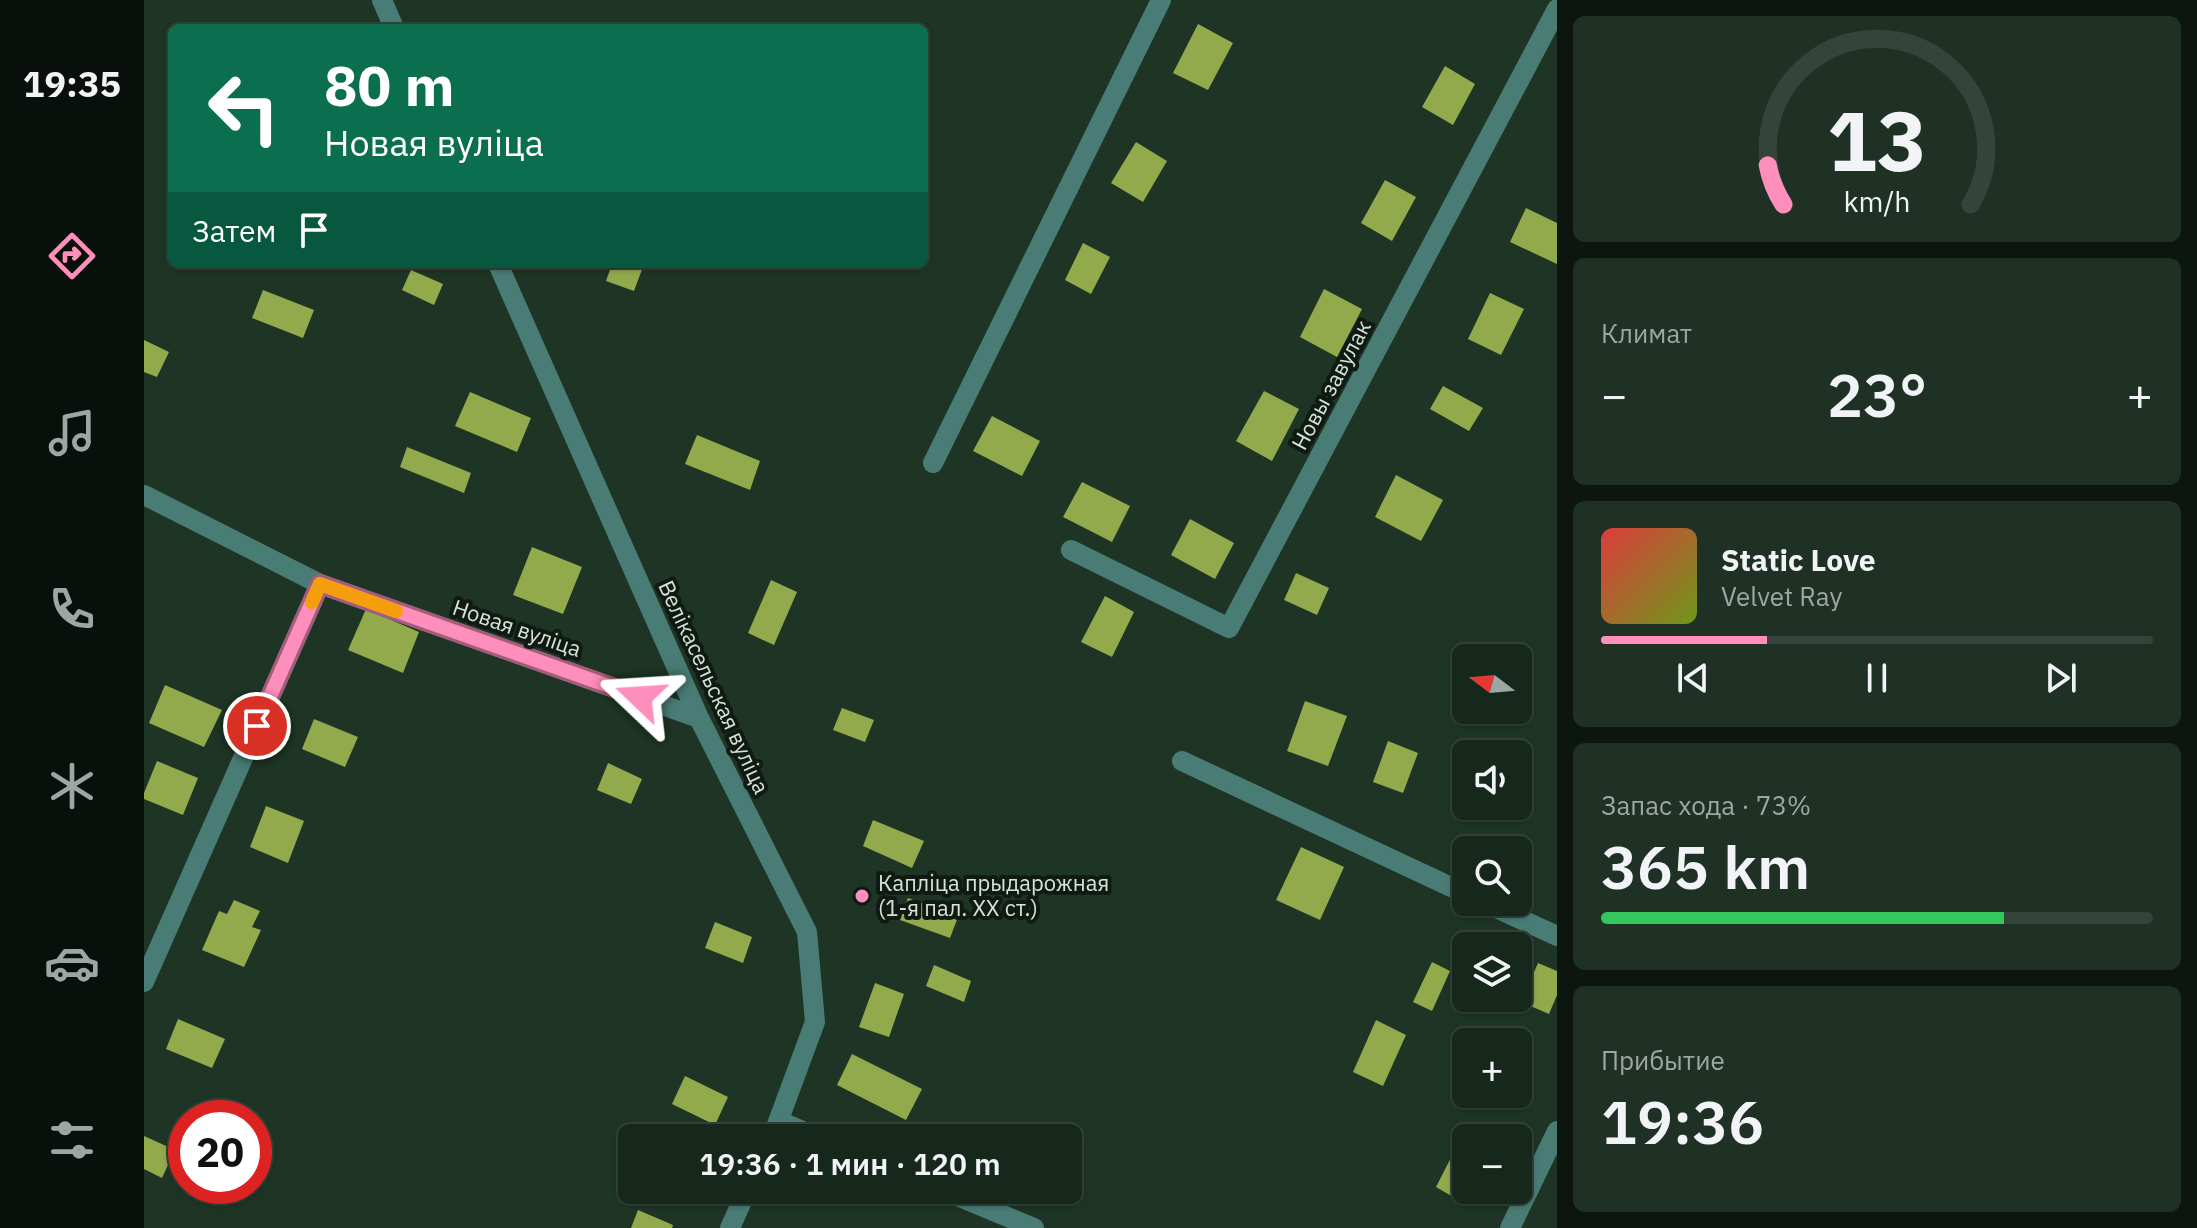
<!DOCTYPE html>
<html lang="ru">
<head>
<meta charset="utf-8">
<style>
	body { margin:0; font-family:"IBM Plex Sans",sans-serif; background:#1f3025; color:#f1f3f6; height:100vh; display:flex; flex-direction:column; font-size:30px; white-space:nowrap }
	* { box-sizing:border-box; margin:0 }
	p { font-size:26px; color:#9ea6a3 }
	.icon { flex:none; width:44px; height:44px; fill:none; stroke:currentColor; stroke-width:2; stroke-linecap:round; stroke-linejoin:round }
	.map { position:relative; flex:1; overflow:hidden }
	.drawer { display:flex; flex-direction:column; gap:16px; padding:16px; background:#0c160f; width:640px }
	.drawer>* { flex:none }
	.guide { position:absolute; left:24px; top:24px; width:760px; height:244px; border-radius:12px; box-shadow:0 2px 6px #0004,0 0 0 2px #35443b; background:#0b6e4f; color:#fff; overflow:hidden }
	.needle { width:52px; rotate:286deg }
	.buttons { position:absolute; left:1308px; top:644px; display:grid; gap:16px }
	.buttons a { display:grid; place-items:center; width:80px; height:80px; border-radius:12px; background:#16281c; box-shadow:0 2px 6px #0004,0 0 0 2px #35443b; font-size:40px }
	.speed { position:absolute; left:24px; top:1100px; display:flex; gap:16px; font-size:40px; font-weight:700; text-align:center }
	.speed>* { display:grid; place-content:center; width:104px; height:104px; border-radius:50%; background:#16281c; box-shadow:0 2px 6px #0004,0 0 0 2px #35443b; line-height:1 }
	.speed .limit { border:12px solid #d22; background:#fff; color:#111 }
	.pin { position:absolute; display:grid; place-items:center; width:68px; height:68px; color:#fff; margin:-34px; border:4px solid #fff; border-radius:50%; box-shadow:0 2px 8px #0007 }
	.me { position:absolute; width:88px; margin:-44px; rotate:290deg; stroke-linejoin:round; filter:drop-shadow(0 0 6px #0008) }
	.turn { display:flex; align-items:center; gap:28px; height:168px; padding:0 24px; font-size:36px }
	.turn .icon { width:104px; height:104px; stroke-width:2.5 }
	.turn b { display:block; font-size:56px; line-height:68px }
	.then { display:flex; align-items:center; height:76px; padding:0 24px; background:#0003; gap:16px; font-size:30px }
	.big { font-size:60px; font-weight:600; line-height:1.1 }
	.drawer .tile { flex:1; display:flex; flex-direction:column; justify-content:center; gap:12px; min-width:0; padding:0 28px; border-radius:12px; background:#1f3025 }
	.drawer .dial { align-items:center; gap:0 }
	.dial svg { height:208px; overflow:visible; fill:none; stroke:#35443b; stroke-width:7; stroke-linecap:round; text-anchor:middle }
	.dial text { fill:#f1f3f6; stroke:none }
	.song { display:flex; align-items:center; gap:24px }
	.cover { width:96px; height:96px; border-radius:12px; background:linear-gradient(135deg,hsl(0 70% 55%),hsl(80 70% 35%)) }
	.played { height:8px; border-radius:4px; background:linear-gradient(90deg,#fe8ebb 30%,#35443b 30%) }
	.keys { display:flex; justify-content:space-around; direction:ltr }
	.heat { display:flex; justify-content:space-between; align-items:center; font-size:44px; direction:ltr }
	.charge { height:12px; border-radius:6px; background:linear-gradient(90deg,#34c759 73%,#35443b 0) }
	.trip { position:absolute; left:474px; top:1124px; width:464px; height:80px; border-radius:12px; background:#16281c; box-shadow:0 2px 6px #0004,0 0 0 2px #35443b; font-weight:600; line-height:80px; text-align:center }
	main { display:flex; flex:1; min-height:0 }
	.dock { display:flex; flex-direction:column; width:144px; justify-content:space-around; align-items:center; background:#09100b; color:#9ea6a3 }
	.dock .icon { width:56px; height:56px }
	.dock .on { color:#fe8ebb }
	.dock b { font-size:36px; color:#f1f3f6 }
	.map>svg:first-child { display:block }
	.building { fill:#92aa4c }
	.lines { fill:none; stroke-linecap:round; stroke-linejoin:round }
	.minor { stroke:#497c75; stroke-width:20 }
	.route-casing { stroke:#a55c7a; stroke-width:20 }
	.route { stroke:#fe8ebb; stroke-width:14 }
	.slow { stroke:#f59e0b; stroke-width:14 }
	.poi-dot { fill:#fe8ebb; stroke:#101a13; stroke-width:3 }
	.labels { text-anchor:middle; stroke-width:8; stroke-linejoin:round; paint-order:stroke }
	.street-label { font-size:22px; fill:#d5e3d9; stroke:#101a13 }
	.poi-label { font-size:22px; fill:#d5e3d9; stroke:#101a13; text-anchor:start }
</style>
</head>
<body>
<main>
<nav class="dock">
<b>19:35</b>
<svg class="icon on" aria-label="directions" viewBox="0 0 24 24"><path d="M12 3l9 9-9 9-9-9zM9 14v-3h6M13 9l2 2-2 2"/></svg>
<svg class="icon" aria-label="music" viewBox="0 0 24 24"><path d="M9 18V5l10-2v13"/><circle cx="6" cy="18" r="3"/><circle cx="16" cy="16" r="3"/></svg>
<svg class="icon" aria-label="phone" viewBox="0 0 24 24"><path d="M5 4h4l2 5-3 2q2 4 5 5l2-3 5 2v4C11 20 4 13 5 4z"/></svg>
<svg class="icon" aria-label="climate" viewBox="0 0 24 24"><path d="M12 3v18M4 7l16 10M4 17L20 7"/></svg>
<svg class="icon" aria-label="car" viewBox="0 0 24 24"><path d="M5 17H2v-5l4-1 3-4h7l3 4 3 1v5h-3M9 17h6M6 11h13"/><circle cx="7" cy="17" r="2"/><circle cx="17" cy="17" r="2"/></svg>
<svg class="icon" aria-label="filters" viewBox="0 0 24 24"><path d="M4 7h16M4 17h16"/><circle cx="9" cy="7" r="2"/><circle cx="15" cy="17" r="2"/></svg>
</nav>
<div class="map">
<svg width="1413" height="1228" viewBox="0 0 1413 1228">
	<rect width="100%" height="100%" fill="#1e3525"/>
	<path class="building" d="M1054 24 1089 43 1064 90 1029 73Z
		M1301 66 1331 84 1309 125 1278 107Z
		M992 142 1023 161 999 202 967 183Z
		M1241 180 1272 197 1248 241 1217 223Z
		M1382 208 1413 223V264L1366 242Z
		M939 243 966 257 947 294 921 280Z
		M468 264H500L490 291 462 281Z
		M267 270 299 284 290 305 258 290Z
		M1180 289 1218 309 1193 357 1156 337Z
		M119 290 170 310 159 338 108 318Z
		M1346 293 1380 309 1357 355 1324 339Z
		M0 340 25 352 13 377 0 372Z
		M1299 386 1339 408 1325 431 1286 409Z
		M1120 391 1155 409 1128 461 1092 441Z
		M326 392 387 418 373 452 311 426Z
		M848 416 896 441 878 476 829 451Z
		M553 435 616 461 606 490 541 464Z
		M263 447 327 473 320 493 256 467Z
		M1252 475 1299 500 1277 541 1231 517Z
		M938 482 986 506 968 542 919 517Z
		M1046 519 1090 543 1071 579 1027 555Z
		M388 547 438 567 419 614 369 595Z
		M1152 573 1185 588 1173 615 1140 600Z
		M627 580 653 592 630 645 604 633Z
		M961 596 990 612 968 657 937 642Z
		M222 609 275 632 259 673 204 650Z
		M21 685 78 710 60 747 5 723Z
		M1161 701 1203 716 1184 766 1143 751Z
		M698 708 730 720 721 742 689 730Z
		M170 719 214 737 201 767 158 749Z
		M1244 741 1274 753 1259 793 1229 782Z
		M13 761 54 778 39 815 0 799V793Z
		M464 763 498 779 487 804 453 790Z
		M122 806 160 821 144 863 106 847Z
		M729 820 780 841 768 868 719 846Z
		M1157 847 1200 867 1176 920 1132 900Z
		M764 898 814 917 806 938 756 920Z
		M90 900 116 911 108 927 117 930 100 967 58 950 75 911 83 914Z
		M571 922 608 937 599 963 561 948Z
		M1288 962 1306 971 1288 1011 1269 1002Z
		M1394 963 1413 971V995L1405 1014 1377 1002Z
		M790 965 827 981 820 1002 782 986Z
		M731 983 760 994 745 1037 715 1027Z
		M34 1019 81 1039 68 1068 22 1049Z
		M1232 1020 1262 1035 1239 1086 1209 1072Z
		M708 1054 778 1089 762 1120 693 1085Z
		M541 1076 584 1097 571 1125 528 1104Z
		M0 1136 31 1150 18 1178 0 1169Z
		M1315 1142 1322 1145V1188L1316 1201 1292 1187Z
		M664 1190H711L704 1206Z
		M494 1210 529 1225 528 1228H487Z"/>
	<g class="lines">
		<path class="minor" d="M238 0 250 28
			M354 264 555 718 663 932 671 1022 628 1138
			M789 463 1017 0
			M0 495 176 584 555 718
			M927 550 1085 628 1413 9
			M1038 761 1322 894
			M1339 902 1413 936
			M0 982 176 584
			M635 1121 675 1138
			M799 1190 890 1228
			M586 1228 603 1190
			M1366 1228 1413 1131"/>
	</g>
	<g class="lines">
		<g class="route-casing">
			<path id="route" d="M113 726 176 584 496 697"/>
		</g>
		<use href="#route" class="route"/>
		<path class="slow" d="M168 602 176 584 252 611"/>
	</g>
	<circle class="poi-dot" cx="718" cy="896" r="8"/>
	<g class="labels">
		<g class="street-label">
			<text transform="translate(1187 385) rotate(-62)" y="8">Новы завулак</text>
			<text transform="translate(373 628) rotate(19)" y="8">Новая вуліца</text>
			<text transform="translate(570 687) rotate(65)" y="8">Велікасельская вуліца</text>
		</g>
		<g class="poi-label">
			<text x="734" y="891">Капліца прыдарожная<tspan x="734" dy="25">(1-я пал. XX ст.)</tspan></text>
		</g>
	</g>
</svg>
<div class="buttons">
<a><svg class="needle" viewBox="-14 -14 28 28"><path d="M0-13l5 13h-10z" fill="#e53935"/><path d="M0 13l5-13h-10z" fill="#9ea6a3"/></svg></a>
<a><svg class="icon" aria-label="sound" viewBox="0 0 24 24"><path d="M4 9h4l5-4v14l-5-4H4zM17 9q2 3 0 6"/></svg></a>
<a><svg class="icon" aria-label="search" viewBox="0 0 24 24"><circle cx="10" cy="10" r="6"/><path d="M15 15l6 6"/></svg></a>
<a><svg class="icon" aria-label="layers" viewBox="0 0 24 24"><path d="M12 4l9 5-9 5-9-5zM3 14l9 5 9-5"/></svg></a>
<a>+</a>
<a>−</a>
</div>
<div class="speed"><div class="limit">20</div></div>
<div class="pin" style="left:113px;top:726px;background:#d93025"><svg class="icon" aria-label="arrive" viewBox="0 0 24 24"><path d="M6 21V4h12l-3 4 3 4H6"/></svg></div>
<svg class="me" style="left:496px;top:697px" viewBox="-20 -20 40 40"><path d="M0-17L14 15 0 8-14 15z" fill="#fe8ebb" stroke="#fff" stroke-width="4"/></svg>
<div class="trip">19:36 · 1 мин · 120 m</div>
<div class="guide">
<div class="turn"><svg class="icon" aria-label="left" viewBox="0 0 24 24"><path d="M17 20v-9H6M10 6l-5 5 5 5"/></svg><div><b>80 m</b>Новая вуліца</div></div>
<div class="then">Затем<svg class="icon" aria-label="arrive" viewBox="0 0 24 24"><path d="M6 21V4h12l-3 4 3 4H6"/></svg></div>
</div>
</div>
<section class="drawer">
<div class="tile dial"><svg viewBox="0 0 100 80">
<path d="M14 69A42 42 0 1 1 86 69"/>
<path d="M14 69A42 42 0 0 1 8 54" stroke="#fe8ebb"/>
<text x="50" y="56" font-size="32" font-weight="700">13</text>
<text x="50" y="72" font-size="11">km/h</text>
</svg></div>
<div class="tile"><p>Климат</p>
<div class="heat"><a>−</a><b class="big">23°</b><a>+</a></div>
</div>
<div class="tile">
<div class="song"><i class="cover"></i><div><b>Static Love</b><p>Velvet Ray</p></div></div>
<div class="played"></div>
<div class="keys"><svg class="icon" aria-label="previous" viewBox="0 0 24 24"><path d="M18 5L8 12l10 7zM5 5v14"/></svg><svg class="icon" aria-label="pause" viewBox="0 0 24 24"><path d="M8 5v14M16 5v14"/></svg><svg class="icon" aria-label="next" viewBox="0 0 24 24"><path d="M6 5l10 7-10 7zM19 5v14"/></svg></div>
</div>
<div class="tile"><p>Запас хода · 73%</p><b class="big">365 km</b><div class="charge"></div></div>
<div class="tile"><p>Прибытие</p><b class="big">19:36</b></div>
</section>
</main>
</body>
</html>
